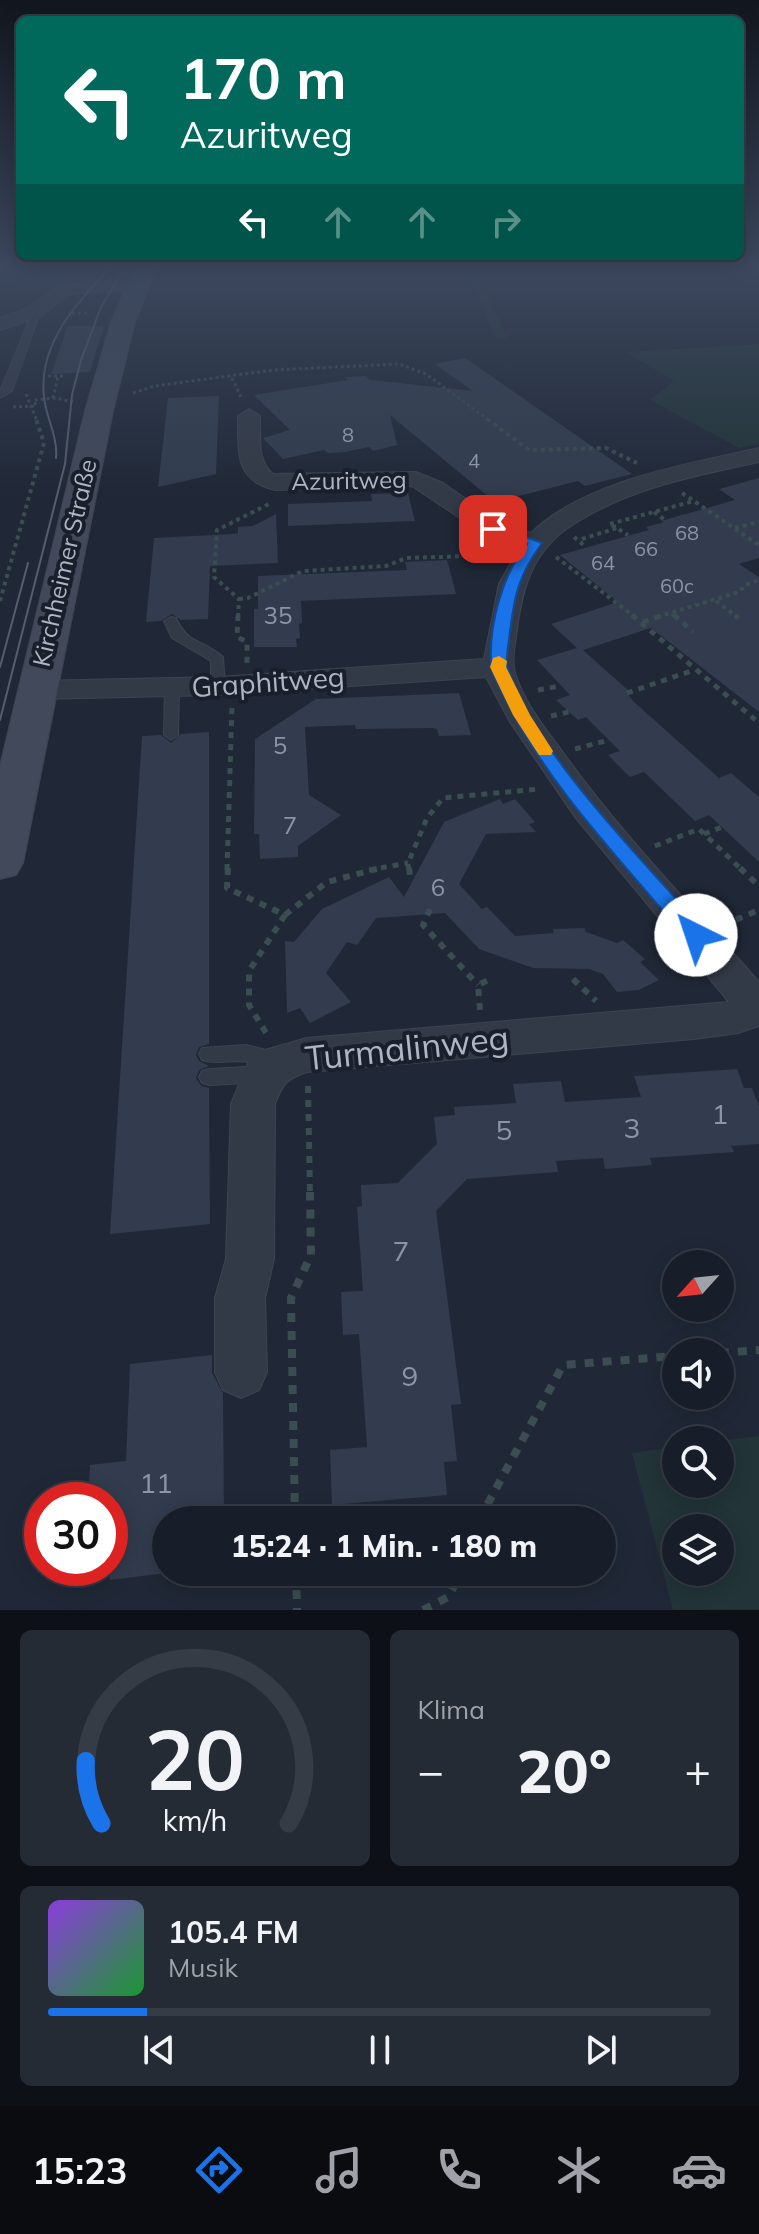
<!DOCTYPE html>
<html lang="de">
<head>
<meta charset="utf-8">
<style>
	body { margin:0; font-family:Mulish,sans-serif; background:#252b35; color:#f1f3f6; height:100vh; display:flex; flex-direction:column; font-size:30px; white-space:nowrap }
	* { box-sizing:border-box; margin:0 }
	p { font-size:26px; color:#9fa2a8 }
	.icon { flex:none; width:44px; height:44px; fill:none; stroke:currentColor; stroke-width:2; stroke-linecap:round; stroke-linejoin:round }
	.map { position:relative; height:1610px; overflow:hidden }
	.details { display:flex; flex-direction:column; gap:20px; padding:20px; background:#0d1017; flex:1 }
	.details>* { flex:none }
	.guide { position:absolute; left:16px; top:16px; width:728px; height:244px; border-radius:12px; box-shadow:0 4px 20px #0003,0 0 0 2px #363c46; background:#00695c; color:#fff; overflow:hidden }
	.needle { width:52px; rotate:243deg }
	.controls { position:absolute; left:662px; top:1250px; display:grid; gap:16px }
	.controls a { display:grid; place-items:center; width:72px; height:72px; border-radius:50%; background:#181e29; box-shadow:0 4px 20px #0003,0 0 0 2px #363c46; font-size:40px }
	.speed { position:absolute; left:24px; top:1482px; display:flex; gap:16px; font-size:40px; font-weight:700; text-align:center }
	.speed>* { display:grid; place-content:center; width:104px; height:104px; border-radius:50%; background:#181e29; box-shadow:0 4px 20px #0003,0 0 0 2px #363c46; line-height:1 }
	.speed .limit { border:12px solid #d22; background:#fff; color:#111 }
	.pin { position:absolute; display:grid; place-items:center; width:68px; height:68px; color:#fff; margin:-34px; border-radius:16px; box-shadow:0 4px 12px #0006 }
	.me { position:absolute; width:88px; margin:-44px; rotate:319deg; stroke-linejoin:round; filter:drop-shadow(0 0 6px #0008) }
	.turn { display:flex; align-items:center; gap:28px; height:168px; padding:0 32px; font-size:36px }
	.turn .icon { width:104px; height:104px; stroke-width:2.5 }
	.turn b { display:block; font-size:56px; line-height:68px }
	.lanes { display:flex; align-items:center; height:76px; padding:0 32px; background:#0003; justify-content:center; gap:40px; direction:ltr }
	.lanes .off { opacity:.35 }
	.big { font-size:60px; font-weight:800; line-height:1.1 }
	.details .card { flex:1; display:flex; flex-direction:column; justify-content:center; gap:12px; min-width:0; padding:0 28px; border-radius:12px; background:#252b35 }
	.details .dial { align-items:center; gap:0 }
	.dial svg { height:208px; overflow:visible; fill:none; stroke:#363c46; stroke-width:7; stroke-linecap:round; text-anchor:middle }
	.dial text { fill:#f1f3f6; stroke:none }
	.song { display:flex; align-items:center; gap:24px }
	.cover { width:96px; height:96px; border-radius:12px; background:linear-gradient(135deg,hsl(270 70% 55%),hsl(130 70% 35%)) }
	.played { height:8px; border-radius:4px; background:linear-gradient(90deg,#1a73e8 15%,#363c46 15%) }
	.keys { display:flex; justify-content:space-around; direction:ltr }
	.heat { display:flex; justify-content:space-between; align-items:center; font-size:44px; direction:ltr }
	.details .tiles { flex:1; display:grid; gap:20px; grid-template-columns:1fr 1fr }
	.card:last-child { grid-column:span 2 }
	.trip { position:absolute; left:152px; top:1506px; width:464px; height:80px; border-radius:40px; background:#181e29; box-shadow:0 4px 20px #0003,0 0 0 2px #363c46; font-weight:800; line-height:80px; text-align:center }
	.menu { display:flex; height:128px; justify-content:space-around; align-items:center; background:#0a0c10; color:#9fa2a8 }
	.menu .icon { width:56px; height:56px }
	.menu .selected { color:#1a73e8 }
	.menu b { font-size:36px; color:#f1f3f6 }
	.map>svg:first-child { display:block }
	.green { fill:#223438; fill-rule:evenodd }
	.building { fill:#323c4e }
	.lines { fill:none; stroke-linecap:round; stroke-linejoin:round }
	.lane-casing { stroke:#3d4451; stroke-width:2 }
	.street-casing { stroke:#3d4451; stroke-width:2 }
	.secondary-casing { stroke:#3d4451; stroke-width:2 }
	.path-far4 { stroke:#3a4d50; stroke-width:3; stroke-dasharray:3 3; stroke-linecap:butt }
	.path-far3 { stroke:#3a4d50; stroke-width:4; stroke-dasharray:4 4; stroke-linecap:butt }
	.path-far2 { stroke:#3a4d50; stroke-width:5; stroke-dasharray:6 6; stroke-linecap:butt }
	.path-far1 { stroke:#3a4d50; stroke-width:6; stroke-dasharray:7 7; stroke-linecap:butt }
	.path { stroke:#3a4d50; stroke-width:8; stroke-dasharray:9 9; stroke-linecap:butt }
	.lane { fill:#333a47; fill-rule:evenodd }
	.street { fill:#333a47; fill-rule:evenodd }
	.secondary { fill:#41495a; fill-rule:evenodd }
	.tram { stroke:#555e6f; stroke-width:2 }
	.route { fill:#1a73e8; stroke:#114b97; stroke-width:2 }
	.slow { fill:#f59e0b }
	.labels { text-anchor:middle; stroke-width:8; stroke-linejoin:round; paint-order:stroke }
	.far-number-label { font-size:20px; fill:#8d95a4 }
	.far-street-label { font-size:24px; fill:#aeb5c4; stroke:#19202c }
	.number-label { font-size:24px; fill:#8d95a4 }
	.street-label { font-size:28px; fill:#aeb5c4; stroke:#19202c }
	.near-number-label { font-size:28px; fill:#8d95a4 }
	.near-street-label { font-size:34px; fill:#aeb5c4; stroke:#19202c }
</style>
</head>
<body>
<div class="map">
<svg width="759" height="1610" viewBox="0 0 759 1610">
	<rect width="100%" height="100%" fill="#202837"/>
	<path class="green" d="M466 267H475L507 338H495Z
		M0 269 95 270 41 296 0 295Z
		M759 344V444L739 448 650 400 674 381 626 352Z
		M759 1436V1609L673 1610 632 1453 676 1447V1484H720V1441ZM676 1528H720V1572H676Z"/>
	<path class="building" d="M68 326H104L90 372 51 374Z
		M465 358 632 474 585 486 578 481 495 502 390 415 397 445 373 451 369 447 345 452 328 453 324 450 283 459 263 438 290 430 254 395 348 380 344 377 366 376 370 380 473 391 435 364Z
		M219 396 216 474 158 487 168 398Z
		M759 478V558L739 564 759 577V712L651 628 583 650 630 692 627 693 633 701 719 778 731 773 759 797V862L709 815 695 821 644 772 630 777 608 755 620 751 586 717 578 720 556 700 570 695 537 660 577 648 551 624 618 602 560 555 649 530 646 527 664 522 661 521 735 500 719 489Z
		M408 493 415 521 288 526V504L372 501 371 494Z
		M276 514 278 563 210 566 208 619 181 620 172 614 161 621 146 622 154 538 234 534 238 533V527L253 526Z
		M447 560 456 594 301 601 302 623 299 624 300 638 296 639 297 647H254V609H258V576L407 570 405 562Z
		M459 693 471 735 439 736 437 729 433 728 356 729 355 725 305 727 309 795 341 815 298 846V857L260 859 259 834H254L255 739 316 699Z
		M209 732V1044L199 1047 196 1055 199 1061 209 1066 199 1070 196 1078 201 1086 209 1088 210 1224 110 1234 142 736 161 735 171 743 181 734Z
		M500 799 503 804 515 799 535 822 529 824 536 832 486 834 459 884 482 909 487 907 515 936 554 933 553 929 585 928 586 932 617 943 623 940 645 959 640 962 659 980 639 990 617 992 603 974 589 969 533 968 479 949 445 913 376 918 357 945 347 942 326 973 351 1002 310 1023 300 1008 287 1013 285 941 294 942 322 909 389 877 404 897 444 822Z
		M737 1069 744 1088H752L759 1106V1144L731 1146 734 1152 650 1158 652 1165 605 1169 603 1158 556 1161 558 1172 467 1179 436 1211 461 1404 451 1405 457 1461 444 1462 447 1495 332 1505 330 1450 367 1447 359 1334 343 1335 341 1292 363 1291 357 1207 362 1206 361 1185 398 1183 437 1144 434 1117 455 1115 454 1107 516 1103 513 1084 561 1081 565 1102 641 1097 634 1076Z
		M212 1355V1373L223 1393 224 1520H166V1573L110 1580V1500H88L90 1465 126 1461 130 1364Z"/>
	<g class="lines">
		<g class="lane-casing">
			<path id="lane" d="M27 313H33L37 321 12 391 0 398V391L29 321Z
				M171 617 176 618C188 645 203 639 223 657L225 686 223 689H213L211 686V661L172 638 164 621Z
				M172 684 179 688 178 735 171 740 164 735 165 688Z
				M246 1045 282 1054 285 1060 282 1066C271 1070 261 1064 249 1062 234 1059 217 1065 202 1060L199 1054 202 1048Z
				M264 1066 271 1068 274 1074 271 1080 264 1082 209 1085 202 1083 199 1077 202 1071 209 1069Z"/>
		</g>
		<g class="street-casing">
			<path id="street" d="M136 280 142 281 145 285 142 289 69 294 40 317 0 330V318L26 309 58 286 88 281Z
				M249 409 260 416C261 436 256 460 273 474L416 472 443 483 502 524 531 533C585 480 688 464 759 448V462C693 476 621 490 565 530 529 557 521 595 516 637 514 649 512 661 515 673 524 702 544 727 562 751 621 834 692 906 759 982V1026L738 1033 694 1039 307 1072C287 1078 282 1085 275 1104L274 1259 265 1298 267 1372 259 1390 241 1398 223 1390 215 1372V1298L226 1259 231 1104 249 1061 265 1050 307 1038 729 1002 575 817 510 722 486 677 218 695 36 699 25 696 21 690 25 684 36 681 218 677 484 659 499 584 520 546 484 534 412 486 275 490C233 480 239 451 238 416Z"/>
		</g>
		<g class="secondary-casing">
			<path id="secondary" d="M135 267H157L135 322 113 411 23 863 16 875 0 879V766L85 411 111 322Z"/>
		</g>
		<path class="path-far4" d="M750 267 759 272
			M169 271 279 267
			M72 313H87
			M48 376H64
			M232 378 241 397
			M133 393 155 386 274 370 399 364 426 374 490 421
			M26 394 37 421
			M53 398 58 376
			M13 407 36 406 34 400 56 398 73 402"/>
		<path class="path-far3" d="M487 419 529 450 606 448 637 463
			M682 493 759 545
			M654 512 665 520
			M610 524 694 501
			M612 525 628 535
			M735 528 759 522
			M574 537 586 547
			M582 539 617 528
			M556 557 635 617
			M239 599 248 598 303 571 386 566 406 558 496 555
			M0 601 44 443 36 419
			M716 601 737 617
			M672 614 676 617
			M238 617 239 599 214 577 217 530 271 503
			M657 617 739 592 745 585 759 580"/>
		<path class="path-far2" d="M238 615 237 637 247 642V663
			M632 615 759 723
			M674 615 693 632
			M735 615 738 618
			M643 622 664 615
			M538 690 560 686
			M627 693 694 670
			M551 716 569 712
			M575 749 609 740
			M704 834 722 827
			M655 846 699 829 742 870
			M227 870 232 706
			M369 870 408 863
			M409 870 408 863 427 818 443 798 539 789"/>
		<path class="path-far1" d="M228 868 227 888 285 915 249 971V1005L268 1036
			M409 868 411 882
			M740 868 759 886
			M430 909 423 925 478 985
			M285 915 327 882 380 868
			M723 925 759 910
			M573 979 596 1001
			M480 1010 478 985 493 978
			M308 1086 310 1194"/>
		<path class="path" d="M720 1353 759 1350
			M295 1520 291 1298 311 1255 310 1192
			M479 1520 563 1365 676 1356
			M296 1572 297 1610
			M423 1610 448 1597 462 1572"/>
		<use href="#lane" class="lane"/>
		<use href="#street" class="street"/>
		<use href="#secondary" class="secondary"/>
		<path class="tram" d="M56 458C58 436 46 418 44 397 38 343 77 303 111 267
			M0 667 28 563
			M0 720 65 464 72 395 81 360 101 307 125 267"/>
	</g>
	<linearGradient id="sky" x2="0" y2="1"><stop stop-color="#12161e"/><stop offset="0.54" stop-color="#3c485e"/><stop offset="1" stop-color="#3c485e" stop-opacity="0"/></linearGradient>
	<rect width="759" height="493" fill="url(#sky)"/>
	<path class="route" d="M489 526H498L542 543C517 577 514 598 509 639 508 648 505 661 508 669 536 755 643 860 703 929L706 935 703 940H688C623 862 546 785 502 692 498 684 491 673 491 664 489 625 502 575 527 544L489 531Z"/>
	<path class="slow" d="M499 656 507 661 506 667 530 715 553 751 551 755H539L513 715 490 667 493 658Z"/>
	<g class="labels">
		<g class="far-number-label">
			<text x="348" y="442">8</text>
			<text x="474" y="468">4</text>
			<text x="687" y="540">68</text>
			<text x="646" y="556">66</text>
			<text x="603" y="570">64</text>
			<text x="677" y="593">60c</text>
		</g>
		<g class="far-street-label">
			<text transform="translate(349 481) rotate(-1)" y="8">Azuritweg</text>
			<text transform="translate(65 563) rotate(-77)" y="8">Kirchheimer Straße</text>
		</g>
		<g class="number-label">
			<text x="278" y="624">35</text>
			<text x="280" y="754">5</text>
			<text x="290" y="834">7</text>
			<text x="438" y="896">6</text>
		</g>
		<g class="street-label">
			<text transform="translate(268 682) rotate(-4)" y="10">Graphitweg</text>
		</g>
		<g class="near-number-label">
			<text x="720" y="1124">1</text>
			<text x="632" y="1138">3</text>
			<text x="504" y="1140">5</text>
			<text x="401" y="1261">7</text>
			<text x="410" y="1386">9</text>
			<text x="156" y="1493">11</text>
		</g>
		<g class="near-street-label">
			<text transform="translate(407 1048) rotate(-6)" y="12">Turmalinweg</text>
		</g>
	</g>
</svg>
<div class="controls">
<a><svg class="needle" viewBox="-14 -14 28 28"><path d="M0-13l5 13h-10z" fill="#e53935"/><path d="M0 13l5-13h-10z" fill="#9fa2a8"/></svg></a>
<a><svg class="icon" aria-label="sound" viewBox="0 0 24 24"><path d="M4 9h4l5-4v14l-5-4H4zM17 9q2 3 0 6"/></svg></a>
<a><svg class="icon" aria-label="search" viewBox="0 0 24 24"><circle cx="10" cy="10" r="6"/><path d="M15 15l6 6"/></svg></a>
<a><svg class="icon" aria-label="layers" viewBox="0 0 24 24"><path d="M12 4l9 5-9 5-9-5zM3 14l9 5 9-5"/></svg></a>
</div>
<div class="speed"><div class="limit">30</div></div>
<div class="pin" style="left:493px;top:529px;background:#d93025"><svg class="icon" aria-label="arrive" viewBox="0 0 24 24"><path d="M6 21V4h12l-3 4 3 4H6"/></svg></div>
<svg class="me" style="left:696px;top:935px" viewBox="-20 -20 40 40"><circle r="19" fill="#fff"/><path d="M0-13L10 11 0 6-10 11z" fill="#1a73e8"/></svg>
<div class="trip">15:24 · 1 Min. · 180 m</div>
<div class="guide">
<div class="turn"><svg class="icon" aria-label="left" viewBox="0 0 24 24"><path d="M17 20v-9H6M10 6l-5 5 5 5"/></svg><div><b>170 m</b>Azuritweg</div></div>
<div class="lanes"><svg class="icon" aria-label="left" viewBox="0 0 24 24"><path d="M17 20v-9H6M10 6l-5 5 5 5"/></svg><svg class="icon off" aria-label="ahead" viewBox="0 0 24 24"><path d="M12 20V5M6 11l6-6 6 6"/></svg><svg class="icon off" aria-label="ahead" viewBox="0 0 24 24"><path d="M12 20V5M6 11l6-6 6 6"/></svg><svg class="icon off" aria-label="right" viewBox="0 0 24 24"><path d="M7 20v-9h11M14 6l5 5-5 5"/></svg></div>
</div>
</div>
<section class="details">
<div class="tiles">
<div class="card dial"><svg viewBox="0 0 100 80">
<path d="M14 69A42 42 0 1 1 86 69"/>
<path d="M14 69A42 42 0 0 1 8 45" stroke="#1a73e8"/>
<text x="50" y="56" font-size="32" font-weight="700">20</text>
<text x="50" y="72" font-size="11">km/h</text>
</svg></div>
<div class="card"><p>Klima</p>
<div class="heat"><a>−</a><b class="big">20°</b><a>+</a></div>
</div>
<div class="card">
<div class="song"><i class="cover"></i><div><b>105.4 FM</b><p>Musik</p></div></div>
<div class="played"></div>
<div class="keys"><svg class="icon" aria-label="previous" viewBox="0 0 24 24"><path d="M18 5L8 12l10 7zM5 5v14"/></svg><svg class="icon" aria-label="pause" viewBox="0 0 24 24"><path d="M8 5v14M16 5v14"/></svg><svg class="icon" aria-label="next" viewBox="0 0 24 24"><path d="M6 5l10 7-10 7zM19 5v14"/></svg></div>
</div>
</div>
</section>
<nav class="menu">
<b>15:23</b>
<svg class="icon selected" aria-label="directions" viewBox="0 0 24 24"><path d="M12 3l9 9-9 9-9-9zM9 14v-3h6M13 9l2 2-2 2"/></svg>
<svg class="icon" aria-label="music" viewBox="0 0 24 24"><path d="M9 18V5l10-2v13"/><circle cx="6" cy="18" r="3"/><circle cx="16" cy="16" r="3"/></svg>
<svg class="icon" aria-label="phone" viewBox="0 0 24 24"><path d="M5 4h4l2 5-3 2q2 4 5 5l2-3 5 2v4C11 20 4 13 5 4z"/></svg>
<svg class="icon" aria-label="climate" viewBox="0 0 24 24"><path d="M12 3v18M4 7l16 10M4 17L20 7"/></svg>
<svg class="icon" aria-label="car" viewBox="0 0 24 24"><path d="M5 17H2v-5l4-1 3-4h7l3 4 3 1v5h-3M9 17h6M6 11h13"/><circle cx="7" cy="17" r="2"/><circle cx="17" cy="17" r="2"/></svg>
</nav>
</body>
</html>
